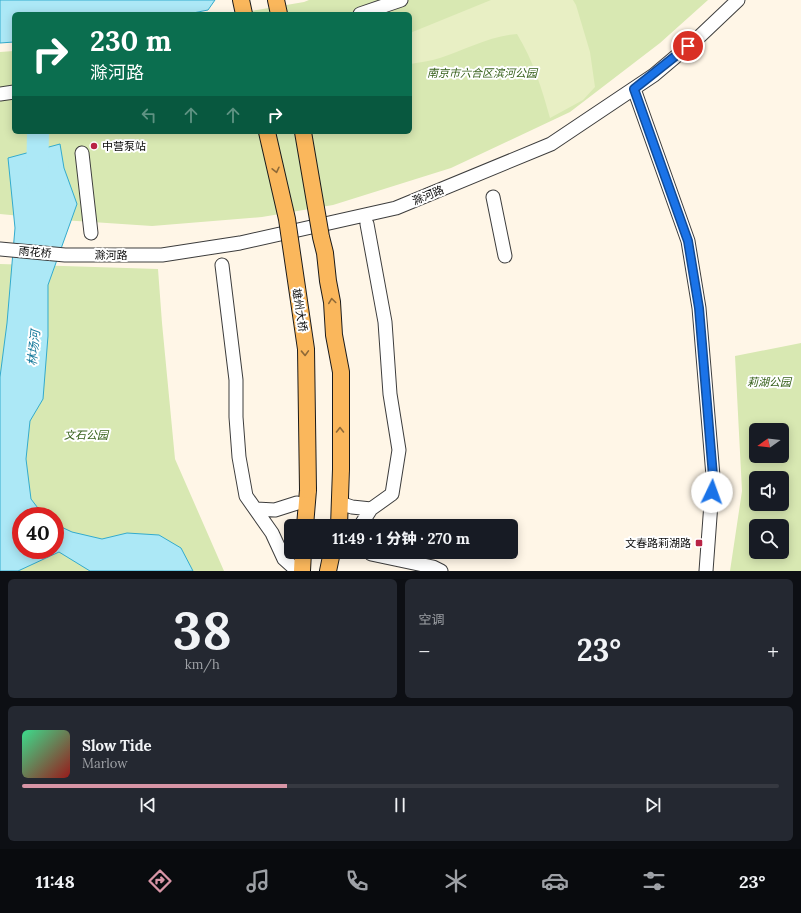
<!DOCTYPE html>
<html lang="zh">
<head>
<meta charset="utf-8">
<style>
	body { margin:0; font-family:Lora,"Noto Sans SC",serif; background:#242831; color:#f1f3f6; height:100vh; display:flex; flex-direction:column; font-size:15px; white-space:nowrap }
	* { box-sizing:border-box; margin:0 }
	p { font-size:13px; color:#9ea1a6 }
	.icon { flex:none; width:22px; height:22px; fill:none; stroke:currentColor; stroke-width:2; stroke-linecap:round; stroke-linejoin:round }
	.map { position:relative; height:571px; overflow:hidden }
	.drawer { display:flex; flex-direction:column; gap:8px; padding:8px; background:#0d0f14; flex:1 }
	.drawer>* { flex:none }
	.top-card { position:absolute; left:12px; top:12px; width:400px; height:122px; border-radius:6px; box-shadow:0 2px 10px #0003; background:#0b6e4f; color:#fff; overflow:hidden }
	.needle { width:26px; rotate:256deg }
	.controls { position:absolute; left:749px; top:423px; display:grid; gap:8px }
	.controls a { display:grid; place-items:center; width:40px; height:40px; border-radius:6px; background:#171b24; box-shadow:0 2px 10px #0003; font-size:20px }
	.speed { position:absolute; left:12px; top:507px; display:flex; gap:8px; font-size:20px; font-weight:700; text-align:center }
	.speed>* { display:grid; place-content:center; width:52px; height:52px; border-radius:50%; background:#171b24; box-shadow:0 2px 10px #0003; line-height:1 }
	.speed .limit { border:6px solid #d22; background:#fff; color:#111 }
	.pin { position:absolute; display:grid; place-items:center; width:34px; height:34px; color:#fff; margin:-17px; border:2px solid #fff; border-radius:50%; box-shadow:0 1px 4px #0007 }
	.me { position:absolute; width:44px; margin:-22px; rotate:3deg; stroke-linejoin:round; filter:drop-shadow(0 0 3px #0008) }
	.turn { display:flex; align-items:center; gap:14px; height:84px; padding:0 12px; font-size:18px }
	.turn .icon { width:52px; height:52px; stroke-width:2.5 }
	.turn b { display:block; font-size:28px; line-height:34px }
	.lanes { display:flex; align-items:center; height:38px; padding:0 12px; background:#0003; justify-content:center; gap:20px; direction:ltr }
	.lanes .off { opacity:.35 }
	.big { font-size:30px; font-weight:800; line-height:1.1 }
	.drawer .widget { flex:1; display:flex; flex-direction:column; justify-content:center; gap:6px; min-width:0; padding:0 14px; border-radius:6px; background:#242831 }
	.drawer .dial { align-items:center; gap:0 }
	.dial b { font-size:52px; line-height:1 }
	.song { display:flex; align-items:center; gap:12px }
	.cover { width:48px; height:48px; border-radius:6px; background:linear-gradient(135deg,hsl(150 70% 55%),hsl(0 70% 35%)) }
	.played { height:4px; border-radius:2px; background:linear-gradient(90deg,#d895a6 35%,#363941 35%) }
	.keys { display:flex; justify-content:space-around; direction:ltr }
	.heat { display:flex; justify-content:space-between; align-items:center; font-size:22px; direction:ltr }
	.drawer .tiles { flex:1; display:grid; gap:8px; grid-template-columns:1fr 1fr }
	.widget:last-child { grid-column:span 2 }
	.trip { position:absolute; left:284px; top:519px; width:234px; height:40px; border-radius:6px; background:#171b24; box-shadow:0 2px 10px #0003; font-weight:800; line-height:40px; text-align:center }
	.dock { display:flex; height:64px; justify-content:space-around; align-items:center; background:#090b0e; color:#9ea1a6 }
	.dock .icon { width:28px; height:28px }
	.dock .current { color:#d895a6 }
	.dock b { font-size:18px; color:#f1f3f6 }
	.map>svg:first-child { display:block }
	.green { fill:#d8e8b2; fill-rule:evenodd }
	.pitch { fill:#e8efc4 }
	.water { fill:#ace8f6; stroke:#33abcd }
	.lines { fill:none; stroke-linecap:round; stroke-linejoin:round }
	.river { stroke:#ace8f6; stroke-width:22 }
	.minor-casing { stroke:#3d3d3d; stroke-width:15 }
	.major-casing { stroke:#1b1b1b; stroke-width:18 }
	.minor { stroke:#fff; stroke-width:13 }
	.major { stroke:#fab75c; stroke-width:16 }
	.major-bridge-casing { stroke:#1b1b1b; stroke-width:18; stroke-linecap:butt }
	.major-bridge { stroke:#fab75c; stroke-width:16 }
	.oneway { stroke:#8e6937 }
	.route-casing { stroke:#114b97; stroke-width:10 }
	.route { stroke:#1a73e8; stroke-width:7 }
	.poi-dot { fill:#b92345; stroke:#fff; stroke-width:1.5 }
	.labels { text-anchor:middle; stroke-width:4; stroke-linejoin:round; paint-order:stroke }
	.park-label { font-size:11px; font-style:italic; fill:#36601b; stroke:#fff }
	.poi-label { font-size:11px; fill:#0a0a0a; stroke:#fff; text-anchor:start }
	.street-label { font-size:11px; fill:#0a0a0a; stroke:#fff }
	.water-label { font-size:12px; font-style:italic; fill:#14789a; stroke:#fff }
</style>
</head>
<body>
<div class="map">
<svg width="801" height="571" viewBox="0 0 801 571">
	<rect width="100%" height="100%" fill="#fff6e7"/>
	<path class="green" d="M309 0H708L660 43 570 112 451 168 333 205 262 217 152 226 62 220 0 214V52L14 51V132H410V14H234L304 2Z
		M0 264 158 269 162 323 175 459 224 571H0ZM21 516H55V550H21Z
		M801 343V571H730L742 491 735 356ZM756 430H782V456H756ZM756 478H782V504H756ZM756 526H782V552H756Z"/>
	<path class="pitch" d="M491 0H573L576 5 590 52 595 87 583 100 550 118C542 89 533 60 517 34 490 36 465 50 440 58 431 61 420 62 410 64V33Z"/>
	<path class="water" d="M0 0H215L208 10 188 14H14V42L0 43Z
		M60 144 64 168 77 204 48 285V336L43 399 30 421 26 459 31 499 44 516H21V550H55V524L72 532 102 539 127 533 159 535 181 548 193 571H90L59 552 18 571H0V377L7 323 15 228 8 158Z"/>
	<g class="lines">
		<path class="river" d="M37 181 38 132"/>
		<g class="minor-casing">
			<path id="minor" d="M360 14 401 0
				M634 89 688 241 699 308 713 476 706 571
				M0 94 14 92
				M82 153 91 233
				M493 197 505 256
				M0 249 65 255H162L240 243 396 208 551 144 654 75 699 37 738 0
				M222 265 236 380V417L239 457 246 496 272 533 284 559 293 567
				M343 504 352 507 371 509
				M256 509 275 510 297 503
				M360 526 371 509 392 494 399 450 390 394 385 322 367 224
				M371 554 433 567 441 571"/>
		</g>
		<g class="major-casing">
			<path id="major" d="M241 0 244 14
				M276 0 279 14
				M305 526 308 490
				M339 526 341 469
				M302 571 303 552
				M328 571 332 552"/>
		</g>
		<use href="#minor" class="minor"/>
		<use href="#major" class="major"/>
		<g class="major-bridge-casing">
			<path id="major-bridge" d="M267 132 287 219 306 349 308 490
				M303 132 321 237 325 253 328 281 332 302 334 335 341 372V469"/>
		</g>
		<use href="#major-bridge" class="major-bridge"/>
	</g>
	<defs><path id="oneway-chevron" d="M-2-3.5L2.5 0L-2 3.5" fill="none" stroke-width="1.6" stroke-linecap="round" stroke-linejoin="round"/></defs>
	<g class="oneway">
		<use href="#oneway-chevron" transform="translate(276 170) rotate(77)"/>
		<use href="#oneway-chevron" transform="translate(332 301) rotate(-98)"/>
		<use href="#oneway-chevron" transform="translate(305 353) rotate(88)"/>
		<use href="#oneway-chevron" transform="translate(340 430) rotate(-90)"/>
	</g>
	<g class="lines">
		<g class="route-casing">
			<path id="route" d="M688 46 634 89 688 241 699 308 713 476 712 492"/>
		</g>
		<use href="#route" class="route"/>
	</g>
	<g class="poi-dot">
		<circle cx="94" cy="146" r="4"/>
		<rect x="695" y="539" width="8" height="8" rx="2"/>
	</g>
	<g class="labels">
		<g class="park-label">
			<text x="482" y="77">南京市六合区滨河公园</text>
			<text x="769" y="386">莉湖公园</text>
			<text x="86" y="439">文石公园</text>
		</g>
		<g class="poi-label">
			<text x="102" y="150">中营泵站</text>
			<text x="691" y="547" text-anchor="end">文春路莉湖路</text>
		</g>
		<g class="street-label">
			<text transform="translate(428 195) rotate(-22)" y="4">滁河路</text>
			<text transform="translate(35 252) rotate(5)" y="4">雨花桥</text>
			<text transform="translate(111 255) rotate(1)" y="4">滁河路</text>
			<text transform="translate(300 310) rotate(81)" y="4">雄州大桥</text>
		</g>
		<g class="water-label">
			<text transform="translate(34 348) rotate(-84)" y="4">林场河</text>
		</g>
	</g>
</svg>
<div class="controls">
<a><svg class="needle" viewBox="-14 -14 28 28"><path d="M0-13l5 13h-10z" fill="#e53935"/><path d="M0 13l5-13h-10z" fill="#9ea1a6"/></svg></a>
<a><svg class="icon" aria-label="sound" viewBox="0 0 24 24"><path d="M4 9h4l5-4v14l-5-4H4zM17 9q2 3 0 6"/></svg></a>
<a><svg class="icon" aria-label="search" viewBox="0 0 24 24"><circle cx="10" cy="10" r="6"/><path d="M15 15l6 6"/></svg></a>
</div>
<div class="speed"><div class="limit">40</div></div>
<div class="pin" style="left:688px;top:46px;background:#d93025"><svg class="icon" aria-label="arrive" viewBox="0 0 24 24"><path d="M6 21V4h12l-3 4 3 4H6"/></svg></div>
<svg class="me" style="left:712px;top:492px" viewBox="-20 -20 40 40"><circle r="19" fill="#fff"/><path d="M0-13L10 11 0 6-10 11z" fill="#1a73e8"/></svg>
<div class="trip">11:49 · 1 分钟 · 270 m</div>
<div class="top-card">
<div class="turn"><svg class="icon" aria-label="right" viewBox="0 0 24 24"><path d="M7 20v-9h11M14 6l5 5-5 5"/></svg><div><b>230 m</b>滁河路</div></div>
<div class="lanes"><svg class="icon off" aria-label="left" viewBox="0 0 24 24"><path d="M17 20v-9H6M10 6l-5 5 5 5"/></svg><svg class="icon off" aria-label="ahead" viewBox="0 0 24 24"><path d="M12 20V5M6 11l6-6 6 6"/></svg><svg class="icon off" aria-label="ahead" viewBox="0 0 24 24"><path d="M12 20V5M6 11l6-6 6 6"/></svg><svg class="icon" aria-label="right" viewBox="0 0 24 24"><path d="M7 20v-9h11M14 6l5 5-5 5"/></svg></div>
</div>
</div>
<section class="drawer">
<div class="tiles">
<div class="widget dial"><b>38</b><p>km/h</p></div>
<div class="widget"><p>空调</p>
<div class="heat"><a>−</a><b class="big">23°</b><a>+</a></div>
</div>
<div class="widget">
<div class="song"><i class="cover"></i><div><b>Slow Tide</b><p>Marlow</p></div></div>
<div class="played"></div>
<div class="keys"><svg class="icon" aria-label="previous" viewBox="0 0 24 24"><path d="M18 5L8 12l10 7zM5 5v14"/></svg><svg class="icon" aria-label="pause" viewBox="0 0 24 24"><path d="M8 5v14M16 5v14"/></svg><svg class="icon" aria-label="next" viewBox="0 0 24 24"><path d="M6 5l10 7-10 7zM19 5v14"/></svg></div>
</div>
</div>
</section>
<nav class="dock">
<b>11:48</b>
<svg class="icon current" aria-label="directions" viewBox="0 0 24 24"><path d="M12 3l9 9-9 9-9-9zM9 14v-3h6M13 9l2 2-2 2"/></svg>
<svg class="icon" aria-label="music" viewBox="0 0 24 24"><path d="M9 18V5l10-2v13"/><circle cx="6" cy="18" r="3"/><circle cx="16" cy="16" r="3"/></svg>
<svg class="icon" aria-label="phone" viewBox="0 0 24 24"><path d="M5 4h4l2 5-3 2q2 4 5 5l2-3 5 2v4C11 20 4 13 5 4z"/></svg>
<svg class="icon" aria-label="climate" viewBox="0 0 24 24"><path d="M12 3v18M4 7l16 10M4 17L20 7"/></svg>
<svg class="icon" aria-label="car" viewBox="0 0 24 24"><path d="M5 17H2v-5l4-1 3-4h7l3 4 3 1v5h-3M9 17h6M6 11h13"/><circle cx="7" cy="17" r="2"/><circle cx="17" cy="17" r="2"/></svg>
<svg class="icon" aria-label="filters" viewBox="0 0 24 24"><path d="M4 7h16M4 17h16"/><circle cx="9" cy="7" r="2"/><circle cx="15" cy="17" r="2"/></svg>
<b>23°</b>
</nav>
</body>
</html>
